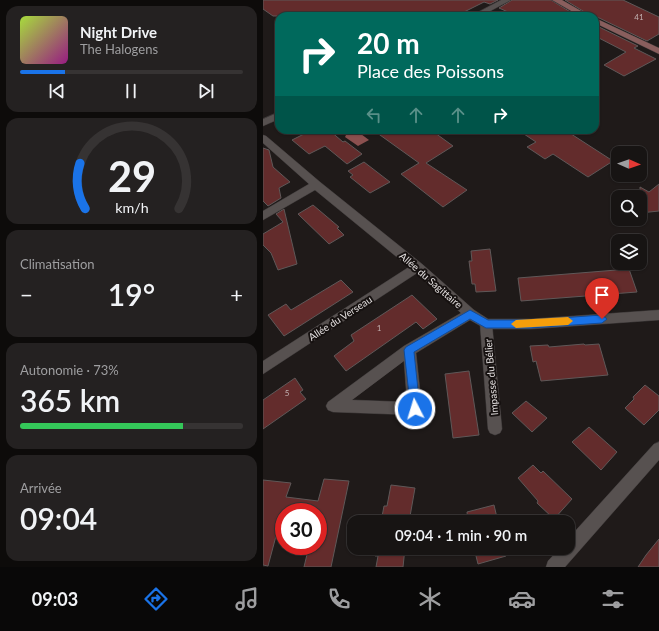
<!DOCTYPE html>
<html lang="fr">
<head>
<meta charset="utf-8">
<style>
	body { margin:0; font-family:Lato,sans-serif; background:#242121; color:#f1f3f6; height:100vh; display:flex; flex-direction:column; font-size:15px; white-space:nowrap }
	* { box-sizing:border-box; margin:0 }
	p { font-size:13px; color:#9e9ea0 }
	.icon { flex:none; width:22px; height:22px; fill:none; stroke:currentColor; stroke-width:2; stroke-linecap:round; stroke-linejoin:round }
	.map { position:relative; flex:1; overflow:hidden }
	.side { display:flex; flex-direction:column; gap:6px; padding:6px; background:#0d0b0a; width:263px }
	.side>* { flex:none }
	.hud { position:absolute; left:12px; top:12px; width:324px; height:122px; border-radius:12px; box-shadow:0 1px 3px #0004,0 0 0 1px #363333; background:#00695c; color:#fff; overflow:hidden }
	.needle { width:26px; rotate:92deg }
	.buttons { position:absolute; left:348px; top:146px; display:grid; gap:8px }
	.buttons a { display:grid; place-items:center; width:36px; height:36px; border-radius:8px; background:#171413; box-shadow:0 1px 3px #0004,0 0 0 1px #363333; font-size:20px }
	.speed { position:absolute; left:12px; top:503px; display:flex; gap:8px; font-size:20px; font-weight:700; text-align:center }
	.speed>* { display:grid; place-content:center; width:52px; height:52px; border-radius:50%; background:#171413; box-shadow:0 1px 3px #0004,0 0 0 1px #363333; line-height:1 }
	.speed .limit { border:6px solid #d22; background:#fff; color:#111 }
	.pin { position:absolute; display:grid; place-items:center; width:34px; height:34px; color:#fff; margin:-41px -17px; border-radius:50% 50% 50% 0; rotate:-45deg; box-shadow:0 0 4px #0007 }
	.pin .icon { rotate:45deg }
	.me { position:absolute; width:44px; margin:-22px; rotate:355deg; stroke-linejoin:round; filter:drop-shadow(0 0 3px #0008) }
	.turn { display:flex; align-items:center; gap:14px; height:84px; padding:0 16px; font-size:18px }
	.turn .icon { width:52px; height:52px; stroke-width:2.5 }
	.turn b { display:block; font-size:28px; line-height:34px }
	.lanes { display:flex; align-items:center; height:38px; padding:0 16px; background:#0003; justify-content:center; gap:20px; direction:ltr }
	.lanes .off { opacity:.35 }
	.big { font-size:30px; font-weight:600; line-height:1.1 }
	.side .tile { flex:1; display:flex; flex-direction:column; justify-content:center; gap:6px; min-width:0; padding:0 14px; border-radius:12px; background:#242121 }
	.side .dial { align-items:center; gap:0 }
	.dial svg { height:104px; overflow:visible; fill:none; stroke:#363333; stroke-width:7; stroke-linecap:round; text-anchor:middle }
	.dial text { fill:#f1f3f6; stroke:none }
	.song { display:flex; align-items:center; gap:12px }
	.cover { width:48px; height:48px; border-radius:6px; background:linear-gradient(135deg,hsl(80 70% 55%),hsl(310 70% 35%)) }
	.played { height:4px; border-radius:2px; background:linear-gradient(90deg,#1a73e8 20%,#363333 20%) }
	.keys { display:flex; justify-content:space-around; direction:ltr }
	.heat { display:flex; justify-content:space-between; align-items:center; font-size:22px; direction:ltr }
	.charge { height:6px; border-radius:3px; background:linear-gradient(90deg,#34c759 73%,#363333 0) }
	.trip { position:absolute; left:84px; top:515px; width:228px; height:40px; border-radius:12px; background:#171413; box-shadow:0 1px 3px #0004,0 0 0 1px #363333; font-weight:600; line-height:40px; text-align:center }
	.tab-bar { display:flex; height:64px; justify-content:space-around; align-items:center; background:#090808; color:#9e9ea0 }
	.tab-bar .icon { width:28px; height:28px }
	.tab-bar .active { color:#1a73e8 }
	.tab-bar b { font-size:18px; color:#f1f3f6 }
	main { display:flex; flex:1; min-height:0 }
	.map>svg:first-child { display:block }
	.water { fill:#8b504f }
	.building { fill:#632c2c; stroke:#5f5858 }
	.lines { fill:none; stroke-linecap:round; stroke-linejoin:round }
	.lane-casing { stroke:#393535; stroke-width:1 }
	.street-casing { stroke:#393535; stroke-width:1 }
	.secondary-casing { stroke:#393535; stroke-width:1 }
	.lane { fill:#575150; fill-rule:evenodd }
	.street { fill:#575150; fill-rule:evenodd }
	.secondary { fill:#895e5d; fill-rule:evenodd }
	.route { fill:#1a73e8; stroke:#114b97 }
	.slow { fill:#f59e0b }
	.labels { text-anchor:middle; stroke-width:4; stroke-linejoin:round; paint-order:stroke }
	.number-label { font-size:8px; fill:#c3b2b2 }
	.street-label { font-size:10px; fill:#e3dfdf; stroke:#161110 }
</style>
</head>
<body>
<main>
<section class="side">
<div class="tile">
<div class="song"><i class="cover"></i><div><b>Night Drive</b><p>The Halogens</p></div></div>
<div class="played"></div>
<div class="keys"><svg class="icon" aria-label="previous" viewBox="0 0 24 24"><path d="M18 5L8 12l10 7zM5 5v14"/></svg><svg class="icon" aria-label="pause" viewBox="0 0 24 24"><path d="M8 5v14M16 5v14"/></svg><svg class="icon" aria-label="next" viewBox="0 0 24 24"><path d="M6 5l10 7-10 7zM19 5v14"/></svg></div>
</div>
<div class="tile dial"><svg viewBox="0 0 100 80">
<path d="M14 69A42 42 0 1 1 86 69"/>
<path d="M14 69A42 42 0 0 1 10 34" stroke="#1a73e8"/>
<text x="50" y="56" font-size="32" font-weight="700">29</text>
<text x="50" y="72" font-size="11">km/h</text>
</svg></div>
<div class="tile"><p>Climatisation</p>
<div class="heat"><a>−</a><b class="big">19°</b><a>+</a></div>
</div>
<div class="tile"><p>Autonomie · 73%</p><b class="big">365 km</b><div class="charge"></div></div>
<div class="tile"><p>Arrivée</p><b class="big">09:04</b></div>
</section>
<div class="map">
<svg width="396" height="567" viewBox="0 0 396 567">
	<rect width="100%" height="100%" fill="#1f1a19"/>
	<path class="water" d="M92 130 94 131 106 140 95 146 82 137 84 133Z"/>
	<path class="building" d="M0 0H235L227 4 221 2 193 16H10L0 9Z
		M249 0H288L314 16H254L236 8Z
		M302 0H360L396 17V34L384 41 332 16H328Z
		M332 25 375 46 371 48 393 59 361 76 341 65 363 52 332 36Z
		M49 130H66L80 142 82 141 99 154 84 164 62 146 46 154 29 140Z
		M110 130H168L190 146 163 163 204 190 180 207 138 174 156 163Z
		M255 130H302L350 161 325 177 290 154 282 159 264 147 273 142Z
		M0 148 6 150 10 167 27 182 16 188 18 198 5 206 0 201Z
		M101 162 127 182 107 193 87 177 90 175 85 171Z
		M396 184V211L377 213V187L386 192Z
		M50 205 76 227 74 228 81 235 66 244 35 214Z
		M21 209 34 264 15 270 8 253 0 245V234L20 222 13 214Z
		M227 249 233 291 213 292 212 284H209L206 261H209L208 251Z
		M366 269 374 292 258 301 255 278Z
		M78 280 90 292 21 336 5 315 23 304 28 310Z
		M149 295 174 319 160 329 153 322 83 371 71 356 91 341 88 335Z
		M321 344 322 345 336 344 345 375 278 381 273 361 270 362 267 346 285 345 286 347Z
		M206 371 216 435 190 438 182 374Z
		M32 378 40 390 37 392 43 399 0 429V400Z
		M382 385 396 396V410L381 425 362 408 371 399 370 397Z
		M263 401 284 418 269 432 249 413Z
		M326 427 354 452 338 470 309 442Z
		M270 465 278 473 280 471 309 499 291 519 274 503 275 501 255 478Z
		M61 479 86 481 68 567H41L46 546H55V512H21V521H17L5 566 0 565V480L28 483 23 497 55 501Z
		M128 485 152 488 146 522H118L121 506H124Z
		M231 505 235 522H205L204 512Z
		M396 539V567H375L383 555Z
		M113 548H142L140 567H113L115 556H112Z
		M211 548H241L243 556 215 564Z"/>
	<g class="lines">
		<g class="lane-casing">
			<path id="lane" d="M223 319 227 321 229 324 239 429 237 433 232 435 227 433 225 429 217 324 219 321Z"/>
		</g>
		<g class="street-casing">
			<path id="street" d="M238 0H248L218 16H208Z
				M16 112V119L0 126V119Z
				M0 135 3 136 57 182 159 264 211 310 225 319H268L396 310V320L268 329H223L207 320 153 353 159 409 157 414 152 415 70 412 65 410 63 406 65 402 141 346 198 313 154 273 0 374V361L146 267 52 190 0 220V211L46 184 0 143ZM141 361 144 402 89 400Z
				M396 442V460L302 567H283L285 561 297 548H305V539L391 444Z"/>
		</g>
		<g class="secondary-casing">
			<path id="secondary" d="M289 0H299L327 16H317Z
				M332 18 396 48V54L332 23Z"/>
		</g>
		<use href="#lane" class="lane"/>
		<use href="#street" class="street"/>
		<use href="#secondary" class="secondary"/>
	</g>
	<path class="route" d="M207 310 225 320H268L339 315 344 319 339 323 268 328H223L207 319 151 352 157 409 155 412 152 414 148 412 141 350 143 347Z"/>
	<path class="slow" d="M305 317 310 321 305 325 253 328 248 324 253 320Z"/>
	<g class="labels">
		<g class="number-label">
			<text x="376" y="20">41</text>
			<text x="116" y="331">1</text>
			<text x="24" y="396">5</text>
		</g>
		<g class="street-label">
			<text transform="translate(168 280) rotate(41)" y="4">Allée du Sagittaire</text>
			<text transform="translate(77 318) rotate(-33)" y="4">Allée du Verseau</text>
			<text transform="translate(228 377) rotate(-95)" y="4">Impasse du Bélier</text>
		</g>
	</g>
</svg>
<div class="buttons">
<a><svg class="needle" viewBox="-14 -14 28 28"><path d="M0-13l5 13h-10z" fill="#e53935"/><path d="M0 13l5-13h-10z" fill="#9e9ea0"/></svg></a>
<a><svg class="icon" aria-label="search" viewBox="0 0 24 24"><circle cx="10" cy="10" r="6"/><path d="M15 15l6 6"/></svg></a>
<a><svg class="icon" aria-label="layers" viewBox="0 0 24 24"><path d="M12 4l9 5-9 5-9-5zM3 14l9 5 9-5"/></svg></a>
</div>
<div class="speed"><div class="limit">30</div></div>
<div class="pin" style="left:339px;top:319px;background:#d93025"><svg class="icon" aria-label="arrive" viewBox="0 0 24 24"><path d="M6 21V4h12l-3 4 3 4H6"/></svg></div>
<svg class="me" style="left:152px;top:409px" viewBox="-20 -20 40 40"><circle r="17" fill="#1a73e8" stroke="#fff" stroke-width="3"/><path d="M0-11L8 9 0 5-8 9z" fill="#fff"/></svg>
<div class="trip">09:04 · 1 min · 90 m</div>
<div class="hud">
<div class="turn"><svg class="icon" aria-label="right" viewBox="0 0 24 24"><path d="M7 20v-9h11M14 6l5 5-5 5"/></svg><div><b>20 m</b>Place des Poissons</div></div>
<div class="lanes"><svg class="icon off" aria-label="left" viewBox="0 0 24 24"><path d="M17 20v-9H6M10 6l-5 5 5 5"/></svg><svg class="icon off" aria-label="ahead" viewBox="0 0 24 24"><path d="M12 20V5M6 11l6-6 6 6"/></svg><svg class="icon off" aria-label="ahead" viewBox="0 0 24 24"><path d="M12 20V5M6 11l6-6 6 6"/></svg><svg class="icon" aria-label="right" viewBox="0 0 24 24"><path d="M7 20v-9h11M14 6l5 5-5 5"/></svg></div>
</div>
</div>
</main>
<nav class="tab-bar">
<b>09:03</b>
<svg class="icon active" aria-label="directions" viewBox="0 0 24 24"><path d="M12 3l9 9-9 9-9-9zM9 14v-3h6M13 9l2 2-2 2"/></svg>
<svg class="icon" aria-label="music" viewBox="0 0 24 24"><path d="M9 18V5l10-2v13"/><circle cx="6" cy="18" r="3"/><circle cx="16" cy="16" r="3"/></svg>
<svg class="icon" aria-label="phone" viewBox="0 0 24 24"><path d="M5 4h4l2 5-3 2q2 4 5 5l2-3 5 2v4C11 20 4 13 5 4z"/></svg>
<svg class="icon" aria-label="climate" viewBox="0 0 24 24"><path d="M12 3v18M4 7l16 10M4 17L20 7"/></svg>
<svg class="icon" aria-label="car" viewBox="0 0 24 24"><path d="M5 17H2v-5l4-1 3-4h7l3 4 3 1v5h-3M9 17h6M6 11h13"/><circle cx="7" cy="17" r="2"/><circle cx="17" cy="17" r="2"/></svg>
<svg class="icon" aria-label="filters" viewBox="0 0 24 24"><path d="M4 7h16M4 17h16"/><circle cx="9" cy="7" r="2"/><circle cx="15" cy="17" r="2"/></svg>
</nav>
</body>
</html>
